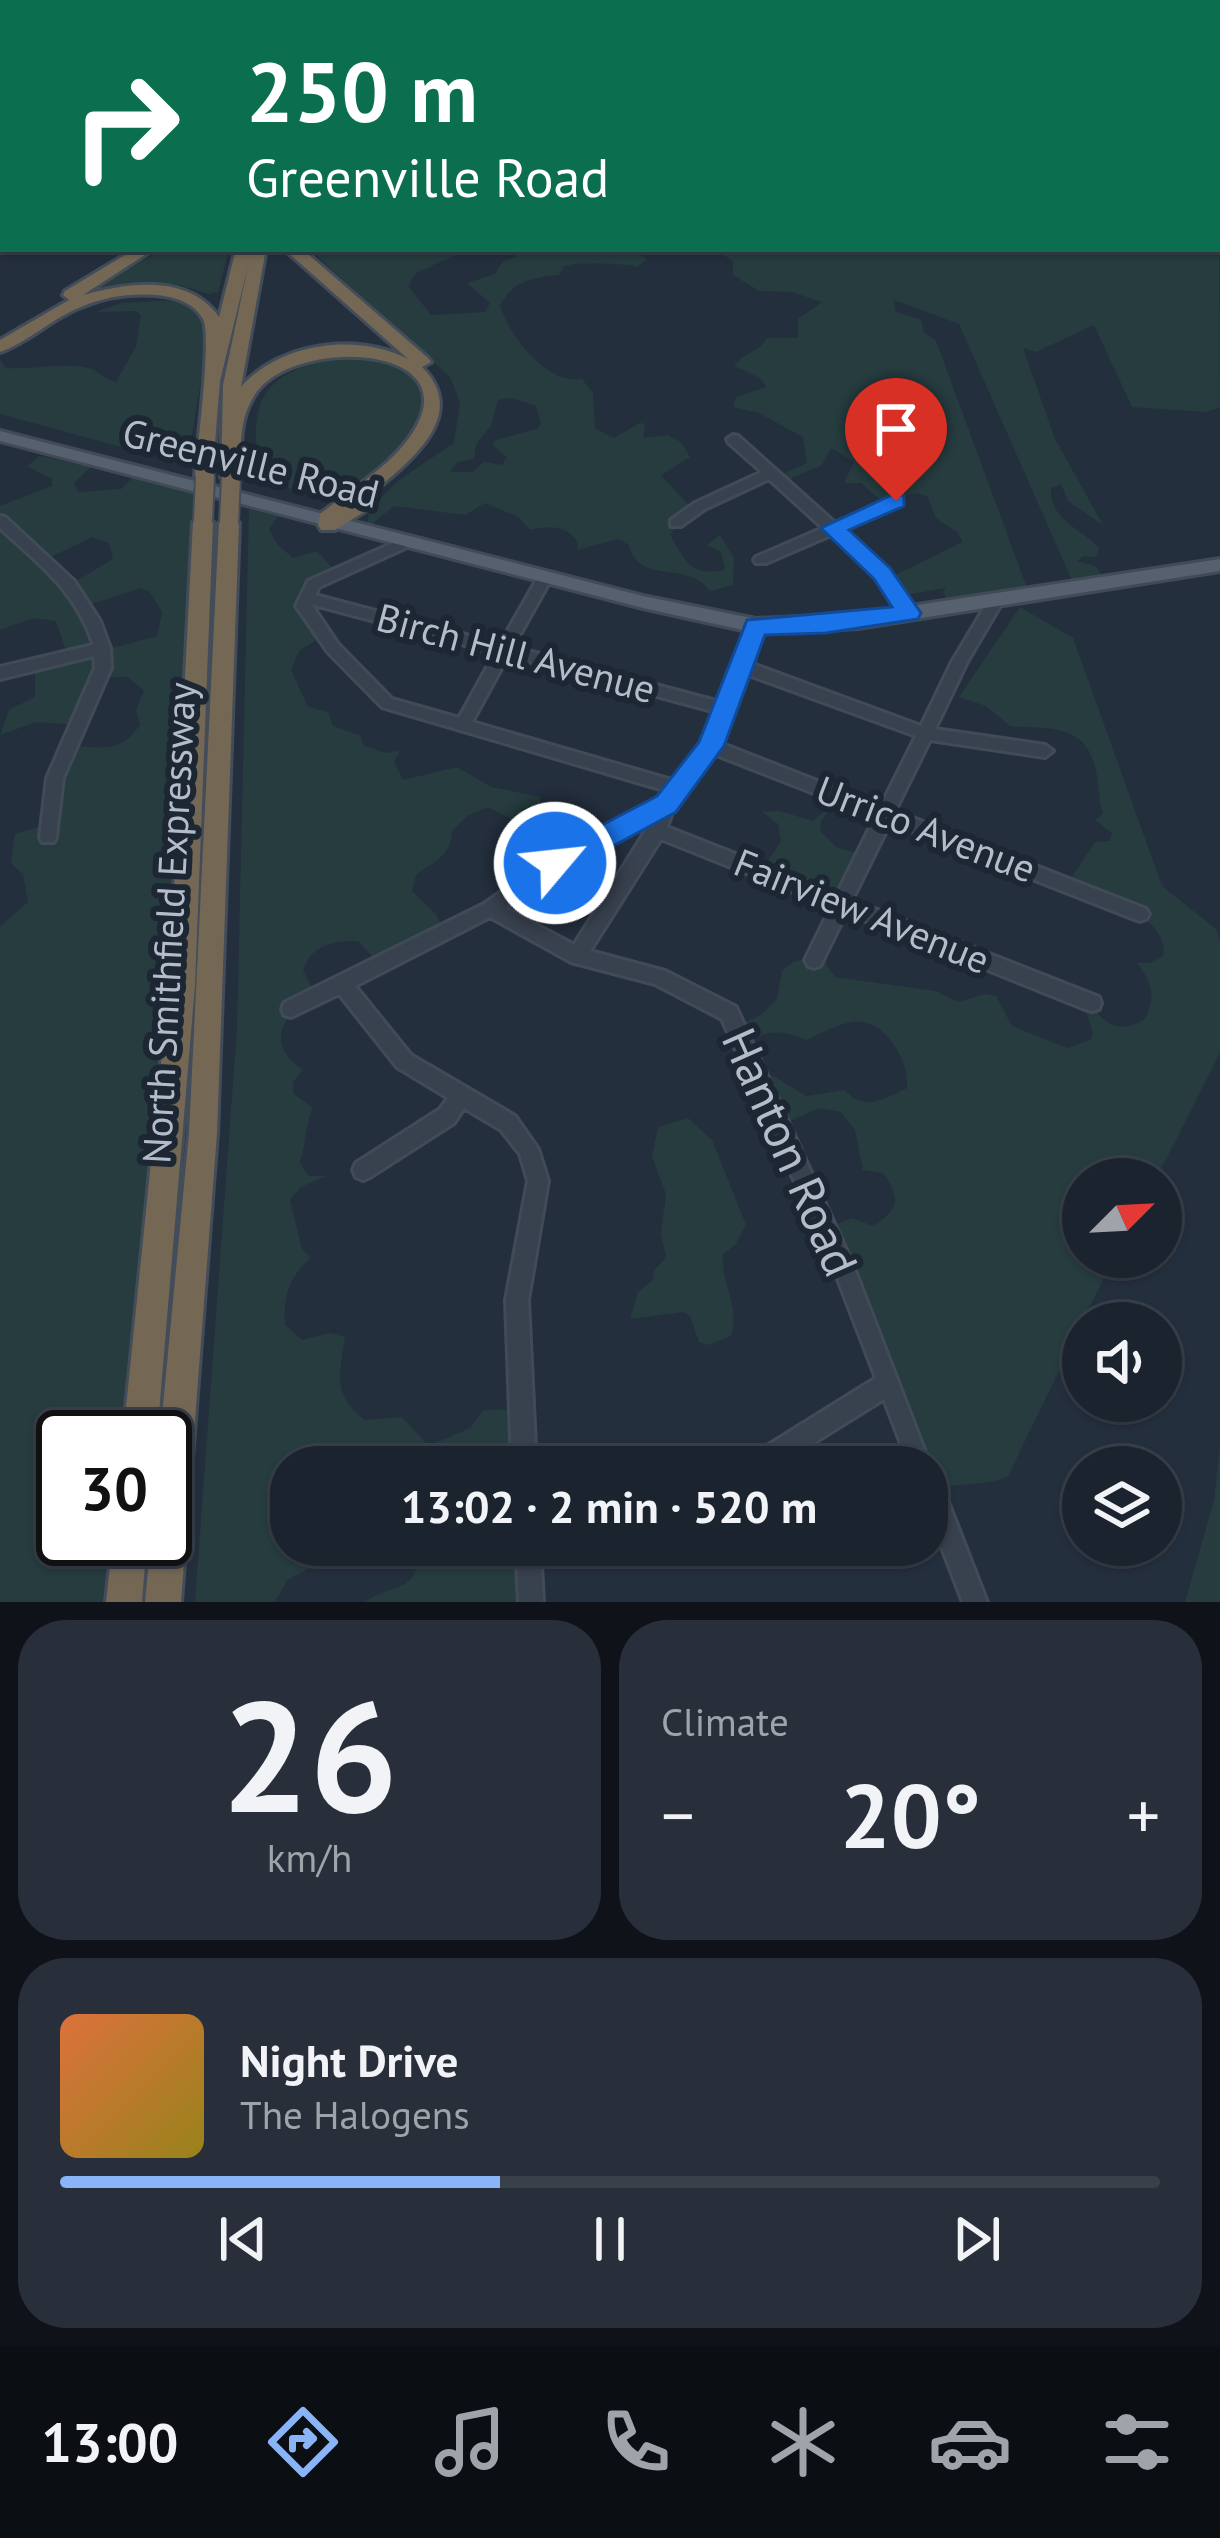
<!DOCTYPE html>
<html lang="en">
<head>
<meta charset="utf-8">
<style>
	body { margin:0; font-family:"PT Sans",sans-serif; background:#282f3a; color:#f1f3f6; height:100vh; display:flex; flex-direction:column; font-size:45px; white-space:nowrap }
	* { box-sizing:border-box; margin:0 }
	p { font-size:39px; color:#a0a4aa }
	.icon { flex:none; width:66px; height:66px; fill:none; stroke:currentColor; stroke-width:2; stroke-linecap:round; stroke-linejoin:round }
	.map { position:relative; height:1602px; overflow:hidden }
	.panel { display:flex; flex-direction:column; gap:18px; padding:18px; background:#0f1319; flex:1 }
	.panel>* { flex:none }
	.guide { position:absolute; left:0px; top:0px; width:1221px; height:252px; box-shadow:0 3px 9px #0004,0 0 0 3px #39404a; background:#0b6e4f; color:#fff; overflow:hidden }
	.needle { width:78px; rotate:66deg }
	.controls { position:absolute; left:1062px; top:1158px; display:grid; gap:24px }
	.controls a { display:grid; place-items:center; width:120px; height:120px; border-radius:50%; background:#1b232e; box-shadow:0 3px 9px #0004,0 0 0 3px #39404a; font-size:60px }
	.speed { position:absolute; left:36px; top:1410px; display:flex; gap:24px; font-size:60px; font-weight:700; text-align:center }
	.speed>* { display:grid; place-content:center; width:156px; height:156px; border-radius:50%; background:#1b232e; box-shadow:0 3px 9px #0004,0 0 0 3px #39404a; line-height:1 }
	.speed .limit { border:6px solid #111; border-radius:18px; background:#fff; color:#111 }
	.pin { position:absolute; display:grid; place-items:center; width:102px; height:102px; color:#fff; margin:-123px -51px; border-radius:50% 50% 50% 0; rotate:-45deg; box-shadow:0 0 12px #0007 }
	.pin .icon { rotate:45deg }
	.me { position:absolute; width:132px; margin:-66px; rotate:62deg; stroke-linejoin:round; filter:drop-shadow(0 0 9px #0008) }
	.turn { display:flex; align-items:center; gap:42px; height:252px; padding:0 48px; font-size:54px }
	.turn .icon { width:156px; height:156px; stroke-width:2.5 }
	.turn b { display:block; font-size:84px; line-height:102px }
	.big { font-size:90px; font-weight:700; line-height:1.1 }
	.panel .widget { flex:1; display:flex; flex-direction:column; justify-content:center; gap:18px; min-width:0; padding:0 42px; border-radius:48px; background:#282f3a }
	.panel .dial { align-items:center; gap:0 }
	.dial b { font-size:156px; line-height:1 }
	.song { display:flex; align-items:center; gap:36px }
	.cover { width:144px; height:144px; border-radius:18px; background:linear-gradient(135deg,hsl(20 70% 55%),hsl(50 70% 35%)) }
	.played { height:12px; border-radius:6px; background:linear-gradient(90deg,#8ab4f8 40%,#39404a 40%) }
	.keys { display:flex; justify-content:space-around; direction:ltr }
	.heat { display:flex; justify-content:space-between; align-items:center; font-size:66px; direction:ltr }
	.panel .tiles { flex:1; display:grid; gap:18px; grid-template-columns:1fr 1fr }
	.widget:last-child { grid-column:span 2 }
	.trip { position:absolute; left:270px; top:1446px; width:678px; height:120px; border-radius:48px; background:#1b232e; box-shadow:0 3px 9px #0004,0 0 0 3px #39404a; font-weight:700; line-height:120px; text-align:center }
	.menu { display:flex; height:192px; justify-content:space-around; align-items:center; background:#0b0e12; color:#a0a4aa }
	.menu .icon { width:84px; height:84px }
	.menu .active { color:#8ab4f8 }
	.menu b { font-size:54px; color:#f1f3f6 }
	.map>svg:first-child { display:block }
	.green { fill:#263c3f; fill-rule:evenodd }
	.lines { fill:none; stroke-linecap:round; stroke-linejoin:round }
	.minor-casing { stroke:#414a57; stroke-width:6 }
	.major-casing { stroke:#414a57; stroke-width:6 }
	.highway-casing { stroke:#434c59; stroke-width:6 }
	.minor { fill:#38414e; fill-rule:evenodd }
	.major { fill:#56606e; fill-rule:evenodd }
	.highway { fill:#746855; fill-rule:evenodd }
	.highway-bridge-casing { stroke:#434c59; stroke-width:22; stroke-linecap:butt }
	.highway-bridge { stroke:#746855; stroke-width:18 }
	.route { fill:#1a73e8; stroke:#114b97; stroke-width:3 }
	.labels { text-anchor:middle; stroke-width:12; stroke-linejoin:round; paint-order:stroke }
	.street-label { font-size:39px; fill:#b4bcc9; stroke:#1d2633 }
	.near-street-label { font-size:48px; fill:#b4bcc9; stroke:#1d2633 }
</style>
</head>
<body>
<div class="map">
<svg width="1220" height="1602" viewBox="0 0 1220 1602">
	<rect width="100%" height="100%" fill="#242f3e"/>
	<path class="green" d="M0 0H402L3 3 0 185Z
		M1218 95 1220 407 1207 412 1132 407 1094 325 1036 352 1023 348 1055 439 1103 525 1068 501 1061 484 1051 488C1050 521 1081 528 1099 548L1096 557 1083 556 1077 561 1095 566 1106 582 1075 587 959 324 894 300 895 311 921 320 924 332 936 341 1027 588 947 600 943 592 946 588 900 596 887 579 963 542 957 532 936 518 927 496 917 493 899 497V487L891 490 898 499 886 505 861 483H844L854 462 831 448 822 465 783 482 776 477 807 463 803 437 759 413 733 407 736 397 766 387 760 378 734 366C742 353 758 353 767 338H798V319L822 302 792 292 759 291 733 275V261L714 249H1218Z
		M164 249H229L218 292 209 294 176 284 86 292Z
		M309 249H469L416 273 408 286 431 315 485 312 490 303 467 283 495 274 502 262 516 256 512 249H665L635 251 647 259 637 267C626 263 576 262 564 266L559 275C533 277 512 281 500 306 509 335 547 385 582 379L593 393 595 428 614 438 640 423 645 424 643 438 668 435 681 442 690 457 661 475 693 510 670 534C685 561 690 577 725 570L721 552 707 545 720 535 734 558 733 585 710 591C687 559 638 586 629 545L618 539 577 550 578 543C569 525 548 525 530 530L518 517 485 503 465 515 394 506 367 528 369 510 399 480 454 443 460 402 450 377ZM512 398 536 406 541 423 537 429 496 440 492 445 507 457 502 465 484 462 473 472H450L457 462 474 459 476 444 491 426 498 400Z
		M177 300 197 310 210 326 187 465 0 414V359L6 368C33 370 56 363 83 367 99 369 102 379 116 382L136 346 141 315 136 311 96 312 121 303Z
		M364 357 423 375 430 419C376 478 337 515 257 476 257 455 253 429 259 409 270 367 327 358 364 357Z
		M40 456 91 467 74 483 78 492 121 489 133 477 196 491 189 596 187 762 135 1437H63V1539H112L105 1602H0V927L28 902 23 875 11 863 15 834 51 823 71 745C100 749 125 752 140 724L136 710 144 691 128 677H102L78 725 36 722 0 735 9 710 35 697V664L67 654 56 621 33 618 0 630V506L52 486V479L27 466ZM92 537 109 543 113 559 73 583 47 559ZM141 588 150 592 162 612 157 636 105 650 92 604Z
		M249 509 278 516 269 529 277 544 293 558 317 551 336 572 313 585 305 602 323 636 300 650 291 670 308 707 328 712 333 726 361 736 363 745 385 753 400 751 394 762 403 780 457 767 491 787 541 797 540 804 526 812 519 823 488 807 467 816 452 831C451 858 433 861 416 875L412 891 435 913 446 933 380 965 358 941C334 940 310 945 303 971L317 996C281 1016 264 1042 303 1070L293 1082 294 1094 313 1108C305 1126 306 1143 300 1162L308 1176H326L301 1187 290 1200 302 1249 311 1258C289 1276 283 1297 285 1325L302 1340 330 1333 345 1337C340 1375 331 1394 365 1420L402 1417 429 1446 470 1428 483 1410 521 1409 524 1461 482 1467 456 1454 408 1456 379 1467H291V1545H324L323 1561 287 1580 275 1602H195L237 1028Z
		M1020 607 1073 638 1162 886 1216 929 1220 940V1053L1156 1179H1083V1257H1114L1008 1476C986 1487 963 1482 938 1488L830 1227 852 1218 873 1226C900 1209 901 1198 883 1173L863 1170 855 1130 841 1112 819 1108 774 1128 758 1079 774 1076 806 1096 845 1090C864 1112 884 1099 907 1088 910 1061 884 1016 851 1022 836 1025 820 1034 806 1040 779 1027 766 1033 739 1042L733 1028 761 1015 777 999 782 971 793 962 820 955 835 977 935 991 959 1002 984 994 996 996 1012 1026 1067 1048 1090 1040 1093 1033 1082 1000H1087C1106 1024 1114 1035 1144 1020 1157 997 1152 983 1137 963H1150L1163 956C1172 919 1097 892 1070 880L1095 842 1110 841 1112 833 1095 820 1103 814C1098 798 1099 781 1095 767 1084 721 1044 730 1010 726L986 706 959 697Z
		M831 793 839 795 821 821 820 831 836 847 862 855 840 900 763 868 781 841 778 824 762 812 780 811 813 821 824 812Z
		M688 1118 712 1140 746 1225 735 1245 723 1254C720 1283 741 1306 731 1336L709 1345 699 1342 690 1316 683 1312 630 1319 638 1292 653 1280 654 1270 666 1258 661 1233 666 1194 652 1157 658 1127Z
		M1220 1446V1602H1185L1214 1500Z
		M418 1545H525L530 1602H365C396 1581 420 1595 418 1545Z"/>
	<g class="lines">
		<g class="minor-casing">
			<path id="minor" d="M1220 50V56L1218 57V51Z
				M733 435 738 436 835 523 892 498H902V504L843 530 887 570 916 613 914 617H904L877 576 831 535 766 563H756L754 560 756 557 823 528 769 479 705 509 681 526H671V520L695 503 762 472 728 442 727 439Z
				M0 516 5 517 74 581 100 621 110 648 111 668 63 778 56 837 54 842H42L40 837 47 778 95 668 94 656 0 679V667L93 645V643C75 590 39 564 0 528Z
				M400 540 405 542V548L319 587 315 595 500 644 540 574 545 572 552 577 513 647 720 702 749 626 756 621 763 626 750 663 921 726 952 662 992 595 997 594 1004 599 967 662 935 729 1045 745 1053 751 1045 757 930 740 895 811 1146 909 1149 914 1146 919 1140 921 1134 919 890 823 852 900 1099 997 1101 1003 1099 1009 1092 1011 1085 1009 846 913 820 966 814 968 808 966 805 960 831 907 661 839 590 951 665 971 736 1007 852 1263 932 1470 939 1479 987 1602H963L927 1509V1467H910L884 1399 775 1467H742L746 1459 876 1378 836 1274 722 1019 655 984 571 962 490 917 355 986 411 1055 515 1116 538 1149 548 1181 528 1300 536 1467H512L506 1300 528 1181 520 1154 501 1130 464 1108 454 1123 370 1177 363 1180 356 1177 353 1170 356 1163 440 1109 448 1098 397 1067 339 994 291 1017 284 1015 282 1009 284 1003 484 904 549 858 661 799 667 791 382 707 328 652 296 606 308 581ZM311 604 495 653 459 718 392 699 338 644ZM508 656 716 712 704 744 675 781 472 722ZM746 674 916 736 881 806 720 743ZM714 754 875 817 837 894 667 827 674 807ZM653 819 574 945 505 908 561 868Z
				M516 1545H540L543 1602H519Z"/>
		</g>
		<g class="major-casing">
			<path id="major" d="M0 431 643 596 756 619 858 614 1220 559V571L858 628 756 633 643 608 0 441Z"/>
		</g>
		<g class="highway-casing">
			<path id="highway" d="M135 249H154L83 295C127 283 188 273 219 317L236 249H266L241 387C279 343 357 332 408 359L284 249H302L428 358 431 362 422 367C473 418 403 467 363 500L370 505 367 510 335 530H321L318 525 320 514C353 488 403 459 420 419 452 342 288 339 254 396 238 421 241 449 241 477L231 483 221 477 223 385 248 266 220 381 212 480H198L195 476C197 448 212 337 203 319 194 302 172 296 155 295 130 293 104 297 81 307 52 318 29 342 0 352V340L69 300 63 295 65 291Z
				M203 515 213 522 195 985 157 1437H123L169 985 193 522Z
				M229 516 239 523 217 1133 181 1602H145L151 1539H165V1437H160L189 1133 219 523Z
				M113 1539H147L142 1602H106Z"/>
		</g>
		<use href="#minor" class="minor"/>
		<use href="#major" class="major"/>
		<use href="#highway" class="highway"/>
		<g class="highway-bridge-casing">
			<path id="highway-bridge" d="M203 522 205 476
				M229 523 231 477"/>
		</g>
		<use href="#highway-bridge" class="highway-bridge"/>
	</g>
	<path class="route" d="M896 493 904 496V506L849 530 890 568 921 613 918 619 826 633 765 635 724 746 676 812 565 872H545L541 863 545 855 657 796 699 742 747 620 892 607 874 579 821 528Z"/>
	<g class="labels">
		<g class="street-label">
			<text transform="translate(251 463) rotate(14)" y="14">Greenville Road</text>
			<text transform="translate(516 653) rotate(15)" y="14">Birch Hill Avenue</text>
			<text transform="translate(926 829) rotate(21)" y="14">Urrico Avenue</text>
			<text transform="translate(862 911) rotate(22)" y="14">Fairview Avenue</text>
			<text transform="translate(169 923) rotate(-87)" y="14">North Smithfield Expressway</text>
		</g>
		<g class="near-street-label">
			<text transform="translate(790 1152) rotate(66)" y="17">Hanton Road</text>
		</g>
	</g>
</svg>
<div class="controls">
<a><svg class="needle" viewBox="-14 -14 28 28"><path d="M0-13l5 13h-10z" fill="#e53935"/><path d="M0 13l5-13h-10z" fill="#a0a4aa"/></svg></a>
<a><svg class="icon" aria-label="sound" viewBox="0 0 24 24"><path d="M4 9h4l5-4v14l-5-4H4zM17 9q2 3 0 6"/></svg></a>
<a><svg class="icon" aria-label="layers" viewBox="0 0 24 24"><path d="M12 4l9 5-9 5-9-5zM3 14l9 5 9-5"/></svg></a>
</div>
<div class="speed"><div class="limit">30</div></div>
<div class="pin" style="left:896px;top:501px;background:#d93025"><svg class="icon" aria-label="arrive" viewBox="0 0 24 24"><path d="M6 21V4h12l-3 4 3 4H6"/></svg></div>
<svg class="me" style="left:555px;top:863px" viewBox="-20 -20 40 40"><circle r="17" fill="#1a73e8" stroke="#fff" stroke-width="3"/><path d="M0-11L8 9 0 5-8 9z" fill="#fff"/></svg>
<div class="trip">13:02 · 2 min · 520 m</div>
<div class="guide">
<div class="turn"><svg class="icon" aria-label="right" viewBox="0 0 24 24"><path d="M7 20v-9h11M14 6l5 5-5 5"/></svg><div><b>250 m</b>Greenville Road</div></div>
</div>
</div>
<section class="panel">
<div class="tiles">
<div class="widget dial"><b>26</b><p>km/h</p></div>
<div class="widget"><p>Climate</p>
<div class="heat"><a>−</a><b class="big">20°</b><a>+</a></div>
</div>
<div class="widget">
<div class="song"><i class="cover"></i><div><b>Night Drive</b><p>The Halogens</p></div></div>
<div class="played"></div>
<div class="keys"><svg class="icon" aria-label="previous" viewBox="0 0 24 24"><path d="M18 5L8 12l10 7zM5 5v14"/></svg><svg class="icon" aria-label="pause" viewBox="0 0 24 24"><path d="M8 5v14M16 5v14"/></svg><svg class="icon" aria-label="next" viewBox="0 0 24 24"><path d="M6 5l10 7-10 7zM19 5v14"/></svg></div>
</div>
</div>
</section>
<nav class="menu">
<b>13:00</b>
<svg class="icon active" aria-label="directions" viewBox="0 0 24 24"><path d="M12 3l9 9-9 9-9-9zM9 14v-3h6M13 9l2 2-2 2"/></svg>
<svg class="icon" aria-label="music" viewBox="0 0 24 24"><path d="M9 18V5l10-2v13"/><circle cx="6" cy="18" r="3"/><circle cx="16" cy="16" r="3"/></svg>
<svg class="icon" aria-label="phone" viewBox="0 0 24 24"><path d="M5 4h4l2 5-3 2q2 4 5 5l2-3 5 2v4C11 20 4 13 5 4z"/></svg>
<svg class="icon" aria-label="climate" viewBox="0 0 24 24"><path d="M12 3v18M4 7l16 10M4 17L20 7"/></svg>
<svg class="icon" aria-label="car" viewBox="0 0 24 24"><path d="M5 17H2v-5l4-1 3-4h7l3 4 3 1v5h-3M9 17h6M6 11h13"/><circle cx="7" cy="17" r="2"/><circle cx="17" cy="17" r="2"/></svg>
<svg class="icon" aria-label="filters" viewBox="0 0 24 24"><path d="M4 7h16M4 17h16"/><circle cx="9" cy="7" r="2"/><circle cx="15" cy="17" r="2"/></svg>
</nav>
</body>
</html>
